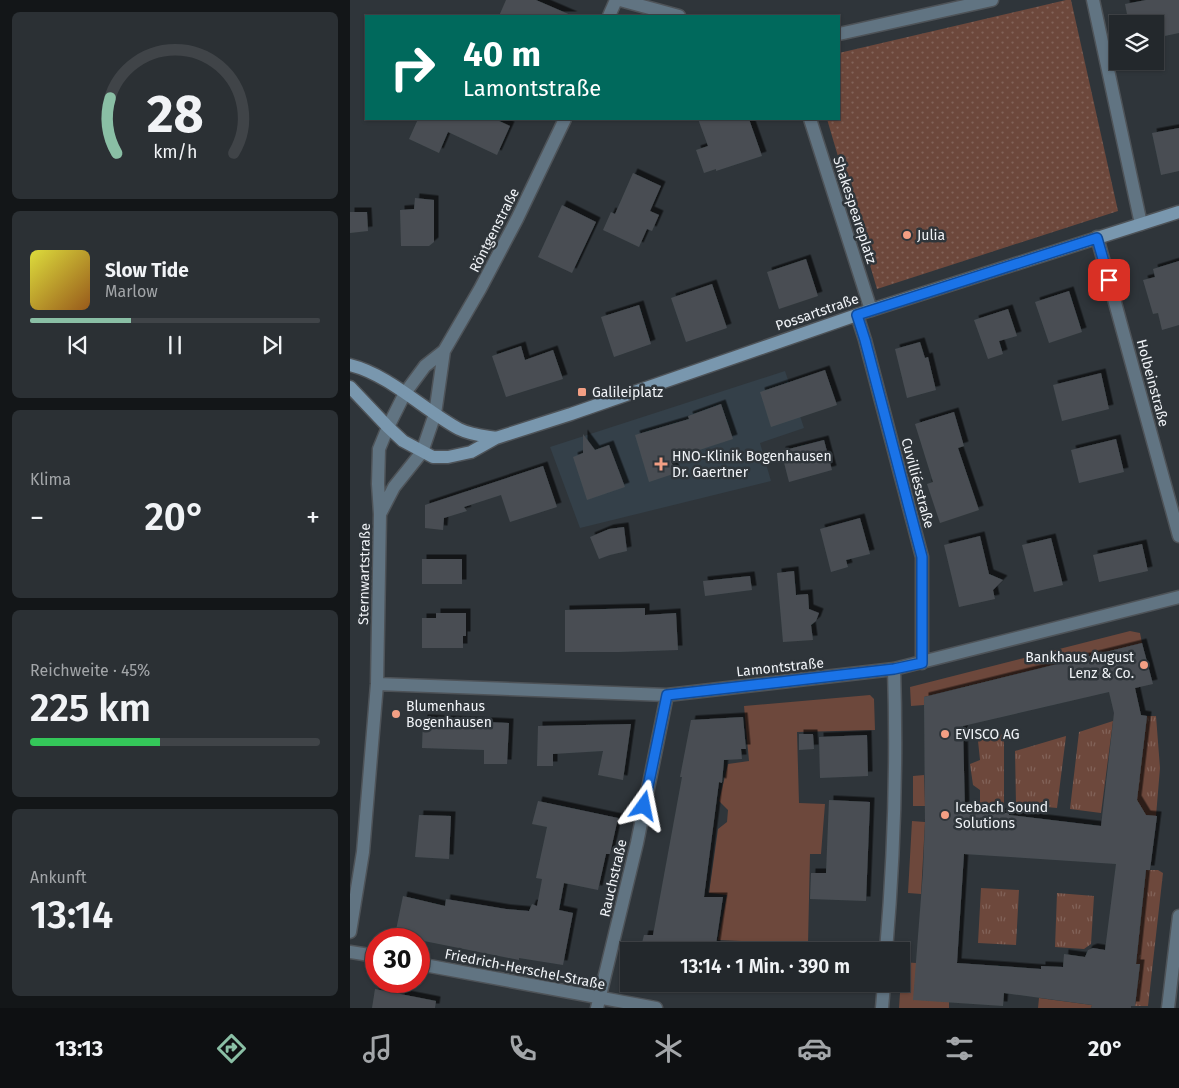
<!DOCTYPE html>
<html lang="de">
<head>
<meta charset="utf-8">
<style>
	body { margin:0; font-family:"Fira Sans",sans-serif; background:#2b3034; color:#f1f3f6; height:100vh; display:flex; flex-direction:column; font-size:19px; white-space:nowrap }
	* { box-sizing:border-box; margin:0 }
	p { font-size:16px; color:#a3a6a9 }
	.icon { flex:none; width:28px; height:28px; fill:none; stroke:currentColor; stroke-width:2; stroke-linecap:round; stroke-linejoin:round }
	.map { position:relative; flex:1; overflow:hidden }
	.drawer { display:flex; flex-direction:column; gap:12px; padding:12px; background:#131618; width:350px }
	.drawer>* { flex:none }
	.top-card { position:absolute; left:15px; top:15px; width:475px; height:105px; border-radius:0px; box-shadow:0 1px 4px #0004,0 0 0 1px #404448; background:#00695c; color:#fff; overflow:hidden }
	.fabs { position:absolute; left:759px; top:15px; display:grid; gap:10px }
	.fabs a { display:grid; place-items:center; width:55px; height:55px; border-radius:0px; background:#23282c; box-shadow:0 1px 4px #0004,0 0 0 1px #404448; font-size:25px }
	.speed { position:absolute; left:15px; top:928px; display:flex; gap:10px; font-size:25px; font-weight:700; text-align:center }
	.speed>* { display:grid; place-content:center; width:65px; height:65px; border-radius:50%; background:#23282c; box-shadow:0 1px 4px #0004,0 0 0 1px #404448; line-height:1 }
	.speed .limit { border:8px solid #d22; background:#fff; color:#111 }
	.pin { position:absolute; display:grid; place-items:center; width:42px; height:42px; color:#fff; margin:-21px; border-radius:10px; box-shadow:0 2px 8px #0006 }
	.me { position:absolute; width:55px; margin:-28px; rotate:12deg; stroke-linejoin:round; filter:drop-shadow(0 0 4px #0008) }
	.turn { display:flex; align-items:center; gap:18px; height:105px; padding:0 15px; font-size:22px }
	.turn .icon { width:65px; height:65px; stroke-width:2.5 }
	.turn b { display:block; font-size:35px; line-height:42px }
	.big { font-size:38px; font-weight:600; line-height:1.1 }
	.drawer .tile { flex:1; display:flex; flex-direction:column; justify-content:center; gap:8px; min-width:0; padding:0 18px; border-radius:8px; background:#2b3034 }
	.drawer .dial { align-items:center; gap:0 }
	.dial svg { height:130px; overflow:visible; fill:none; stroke:#404448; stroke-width:7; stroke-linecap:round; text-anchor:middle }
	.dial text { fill:#f1f3f6; stroke:none }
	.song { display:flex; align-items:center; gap:15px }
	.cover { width:60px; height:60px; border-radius:8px; background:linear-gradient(135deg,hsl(60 70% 55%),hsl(30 70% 35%)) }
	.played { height:5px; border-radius:2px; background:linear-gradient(90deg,#8abfa5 35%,#404448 35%) }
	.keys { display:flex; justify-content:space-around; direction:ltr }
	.heat { display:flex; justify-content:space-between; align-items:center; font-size:28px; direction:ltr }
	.charge { height:8px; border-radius:4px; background:linear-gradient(90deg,#34c759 45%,#404448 0) }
	.trip { position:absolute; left:270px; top:942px; width:290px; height:50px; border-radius:0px; background:#23282c; box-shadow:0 1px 4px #0004,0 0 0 1px #404448; font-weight:600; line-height:50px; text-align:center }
	.tab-bar { display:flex; height:80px; justify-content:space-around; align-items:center; background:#0e1012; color:#a3a6a9 }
	.tab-bar .icon { width:35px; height:35px }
	.tab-bar .selected { color:#8abfa5 }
	.tab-bar b { font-size:22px; color:#f1f3f6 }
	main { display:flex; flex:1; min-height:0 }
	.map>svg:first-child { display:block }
	.built { fill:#344049 }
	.grass { fill:url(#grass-tufts) }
	.park { fill:url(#park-dots) }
	.garden { fill:#6d483c }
	.building { fill:#484e53; fill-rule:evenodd; filter:url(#shadow) }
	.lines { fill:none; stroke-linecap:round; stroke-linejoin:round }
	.street-casing { stroke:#4e5358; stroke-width:15 }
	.secondary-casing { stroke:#4e5358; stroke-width:15 }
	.street { stroke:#617482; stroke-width:12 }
	.secondary { stroke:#7997ae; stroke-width:12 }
	.route-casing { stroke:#114b97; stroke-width:12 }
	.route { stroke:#1a73e8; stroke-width:9 }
	.poi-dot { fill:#f39f84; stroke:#2f353a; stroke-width:2 }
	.labels { text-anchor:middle; stroke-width:5; stroke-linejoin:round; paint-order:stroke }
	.street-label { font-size:14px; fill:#f0f3f7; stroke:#2f353a }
	.poi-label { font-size:14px; fill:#f0f3f7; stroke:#2f353a; text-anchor:start }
</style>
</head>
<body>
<main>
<section class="drawer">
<div class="tile dial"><svg viewBox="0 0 100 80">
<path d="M14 69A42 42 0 1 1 86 69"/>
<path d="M14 69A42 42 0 0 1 10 35" stroke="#8abfa5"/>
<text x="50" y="56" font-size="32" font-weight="700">28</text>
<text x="50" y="72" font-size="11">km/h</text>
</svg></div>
<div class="tile">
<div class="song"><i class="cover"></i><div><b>Slow Tide</b><p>Marlow</p></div></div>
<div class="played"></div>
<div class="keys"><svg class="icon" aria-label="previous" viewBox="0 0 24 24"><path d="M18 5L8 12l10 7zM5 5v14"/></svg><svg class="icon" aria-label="pause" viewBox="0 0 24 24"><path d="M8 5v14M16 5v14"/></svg><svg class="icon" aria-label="next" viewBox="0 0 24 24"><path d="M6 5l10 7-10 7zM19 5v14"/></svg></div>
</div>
<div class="tile"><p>Klima</p>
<div class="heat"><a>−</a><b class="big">20°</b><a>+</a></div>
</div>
<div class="tile"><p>Reichweite · 45%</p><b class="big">225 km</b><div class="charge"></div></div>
<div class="tile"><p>Ankunft</p><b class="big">13:14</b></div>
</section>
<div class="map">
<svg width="829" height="1008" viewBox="0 0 829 1008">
	<defs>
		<pattern id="grass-tufts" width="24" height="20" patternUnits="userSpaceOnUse" patternTransform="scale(1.25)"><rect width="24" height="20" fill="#6d483c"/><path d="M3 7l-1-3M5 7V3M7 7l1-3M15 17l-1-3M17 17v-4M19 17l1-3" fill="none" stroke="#826359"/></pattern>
		<pattern id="park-dots" width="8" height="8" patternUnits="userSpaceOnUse" patternTransform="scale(1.25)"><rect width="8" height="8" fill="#6d483c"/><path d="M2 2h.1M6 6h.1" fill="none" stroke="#826359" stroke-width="1.8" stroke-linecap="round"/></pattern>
		<filter id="shadow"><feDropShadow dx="4.5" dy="-4.5" stdDeviation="0" flood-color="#0009"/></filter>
	</defs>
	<rect width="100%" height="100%" fill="#2f353a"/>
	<path class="built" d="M435 371 454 428 410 443 421 481 230 528 200 447Z"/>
	<path class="grass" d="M797 716H806L810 768 806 816 793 815 786 804Z
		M763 721 751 813 720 809 729 732Z
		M654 734V805L630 803V790L623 785 620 764 630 760 628 741Z
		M716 736 707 808 666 804 665 751Z
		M796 870H808L813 873 798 1006H785L790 964H786Z
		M631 888 669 890 666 945 628 943Z
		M707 893 744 896 741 944 734 949 705 947Z"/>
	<path class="park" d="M716 0H721L768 211 527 289 477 119H489V53Z"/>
	<path class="garden" d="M780 631 790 633 792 643 574 697V705L561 706 560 687Z
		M520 695 524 699 525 730 447 732 449 803 475 804 471 854H460L458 944 368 940 377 895 359 893 368 829 377 822 378 810 369 801 378 764 399 761 394 706Z
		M574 775 575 806H563V776Z
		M562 821 575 822 571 894 558 893Z
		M552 962 566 963 599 1002V1008H549Z
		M689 998 742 1005 741 1008H688Z"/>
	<path class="building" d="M156 0H186L223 16H149Z
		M796 0H829V33L805 38V24H779L775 4Z
		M68 119H145L160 126 147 155 98 132 89 153 59 139Z
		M348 119H399L412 156 366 171V169L354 173 346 150 358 146Z
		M829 128V171L811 175 802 133Z
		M283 173 311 186 300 211 309 215 302 231 297 229 289 247 253 230 261 212 265 214Z
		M65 198 84 200V242L79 246H51L50 210 64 209Z
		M212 205 246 222 222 273 188 257Z
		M0 212H17L18 231 0 233Z
		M456 259 468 296 429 309 417 272Z
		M829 261V325L812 330 808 313 803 314 793 280 805 277 803 269Z
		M362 284 377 328 336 342 321 298Z
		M719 291 732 332 699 343 685 302Z
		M289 305 301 344 264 357 251 317Z
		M658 309 667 336 649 341 653 354 638 359 624 320Z
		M570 342 575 358 578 357 586 390 557 398 545 349Z
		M171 346 175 360 203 350 213 379 156 397 142 356Z
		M475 370 487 405 421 427 410 392Z
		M751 373 759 409 712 421 703 385Z
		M371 404 383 439 340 453 341 456 321 461 326 473 299 482 285 435 339 419 338 416Z
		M604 412 614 446 608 448 629 510 590 523 577 484 583 482 565 424Z
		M233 434 245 450 259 445 275 487 237 500 223 457 233 453Z
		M766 439 774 472 729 483 721 450Z
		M474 440 482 470 439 482 431 451Z
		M193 466 207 507 160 522 151 495 114 507 117 511 94 518 93 530 75 528V505Z
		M510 518 520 554 496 560 498 567 481 572 470 529Z
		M274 527 277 551 260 555 249 559 240 537 259 529Z
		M630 536 639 574 653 580 643 590 645 599 609 607 594 545Z
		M701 538 713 585 684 592 672 545Z
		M792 544 798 571 749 582 743 555Z
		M72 559H112V584H72Z
		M444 571 446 595 458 594 459 609 469 613 466 621 461 625 463 640 433 642 427 573Z
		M400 576 402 590 355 596 353 581Z
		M295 608V615L326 613 328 650 269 652H215V610Z
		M86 613H116V636H113V648H72V618H86Z
		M792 643 803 684 785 688 791 715 797 716 787 800 796 815 807 816 800 870H796L786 964H790L785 1006H781V1008H741L742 1005 654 993 653 1006 563 1000 573 872 575 822 574 697ZM759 692 764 713 751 826 659 815V813L615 812 613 726ZM614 854 766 864 755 950 743 948 738 950 735 957 714 954 713 967 691 966V969L607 963Z
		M393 717 396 749H391L392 759 374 760 372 783 369 782 354 897H373L365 951H290L294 935H303L332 777H330L341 720Z
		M73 719 159 723 157 764H134V750L72 748Z
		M281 724 273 780 248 775 253 751 203 754V766H187L188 726Z
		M449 734H463L464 749 449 750Z
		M517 735 518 776 470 778 469 737Z
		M479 800 520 802 516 901 460 899 461 873H476Z
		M188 801 268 818 260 854H256L248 890 214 883 209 910 223 913 213 965 169 958V960L69 940V939L45 935 53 896 95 906 96 899 156 909 179 911 182 904 187 906 192 879 186 878 197 827 182 824Z
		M69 815 101 816 99 859 65 857Z
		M25 989 86 1001 85 1008H22Z"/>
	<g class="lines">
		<g class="street-casing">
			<path id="street" d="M270 0 329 16
				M743 0 791 224
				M259 16 266 0
				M489 34 642 0
				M460 119 521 310
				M747 237 829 536
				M507 315 515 340 572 557V663
				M30 514 44 487 72 452 85 414 94 351 130 289 167 219 215 119
				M27 684 317 695 544 669 829 597
				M0 932 13 852 27 684 30 514 28 484 29 449 38 427 55 393 75 366 94 351
				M536 951C544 858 547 763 544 669
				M0 952 26 956
				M69 964 306 1008
				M247 1008 287 843 317 695
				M532 1008 534 984
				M818 1008 829 916"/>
		</g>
		<g class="secondary-casing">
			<path id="secondary" d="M0 365C38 374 74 410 109 429 121 435 134 436 146 438
				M0 387 38 427 53 441 83 457H98L121 452 146 438 221 414 521 310 829 212"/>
		</g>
		<use href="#street" class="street"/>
		<use href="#secondary" class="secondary"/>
	</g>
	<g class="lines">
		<g class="route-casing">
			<path id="route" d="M294 806 317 695 544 669 572 663V557L515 340 507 315 747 238 759 280"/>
		</g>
		<use href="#route" class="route"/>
	</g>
	<g class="poi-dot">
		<circle cx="557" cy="235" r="5"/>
		<rect x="227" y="387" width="10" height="10" rx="2.5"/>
		<path d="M308.5 456.5h5v5h5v5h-5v5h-5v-5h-5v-5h5z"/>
		<circle cx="794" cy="665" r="5"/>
		<circle cx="46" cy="714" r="5"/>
		<circle cx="595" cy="734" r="5"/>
		<circle cx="595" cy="815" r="5"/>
	</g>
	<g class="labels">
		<g class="street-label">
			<text transform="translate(505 210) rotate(72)" y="5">Shakespeareplatz</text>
			<text transform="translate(144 230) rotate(-63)" y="5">Röntgenstraße</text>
			<text transform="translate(467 312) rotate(-19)" y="5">Possartstraße</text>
			<text transform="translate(803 383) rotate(75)" y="5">Holbeinstraße</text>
			<text transform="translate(568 483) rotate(75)" y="5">Cuvilliésstraße</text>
			<text transform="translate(14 574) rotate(-89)" y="5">Sternwartstraße</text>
			<text transform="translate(430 667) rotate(-6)" y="5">Lamontstraße</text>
			<text transform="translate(263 878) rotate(-77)" y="5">Rauchstraße</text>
			<text transform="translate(175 969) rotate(11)" y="5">Friedrich-Herschel-Straße</text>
		</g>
		<g class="poi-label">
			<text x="567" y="240">Julia</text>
			<text x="242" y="397">Galileiplatz</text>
			<text x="322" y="461">HNO-Klinik Bogenhausen<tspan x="322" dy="16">Dr. Gaertner</tspan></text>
			<text x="784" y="662" text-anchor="end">Bankhaus August<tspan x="784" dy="16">Lenz &amp; Co.</tspan></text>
			<text x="56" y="711">Blumenhaus<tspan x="56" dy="16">Bogenhausen</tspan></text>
			<text x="605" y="739">EVISCO AG</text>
			<text x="605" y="812">Icebach Sound<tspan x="605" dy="16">Solutions</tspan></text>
		</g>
	</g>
</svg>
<div class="fabs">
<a><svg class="icon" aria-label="layers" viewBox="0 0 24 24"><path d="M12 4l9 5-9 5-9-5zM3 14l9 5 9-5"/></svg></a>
</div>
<div class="speed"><div class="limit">30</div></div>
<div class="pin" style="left:759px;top:280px;background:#d93025"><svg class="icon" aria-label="arrive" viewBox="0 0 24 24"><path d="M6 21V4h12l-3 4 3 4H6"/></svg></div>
<svg class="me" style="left:294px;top:806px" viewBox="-20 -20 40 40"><path d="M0-17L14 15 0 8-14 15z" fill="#1a73e8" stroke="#fff" stroke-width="4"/></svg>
<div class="trip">13:14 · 1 Min. · 390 m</div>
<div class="top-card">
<div class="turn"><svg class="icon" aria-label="right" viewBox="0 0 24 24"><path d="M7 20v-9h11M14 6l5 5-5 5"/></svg><div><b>40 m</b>Lamontstraße</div></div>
</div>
</div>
</main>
<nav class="tab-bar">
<b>13:13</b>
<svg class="icon selected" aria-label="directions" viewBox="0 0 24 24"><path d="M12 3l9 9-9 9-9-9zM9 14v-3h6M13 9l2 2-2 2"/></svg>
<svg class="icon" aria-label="music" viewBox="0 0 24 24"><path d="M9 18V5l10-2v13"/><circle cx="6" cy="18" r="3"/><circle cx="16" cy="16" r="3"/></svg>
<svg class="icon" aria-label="phone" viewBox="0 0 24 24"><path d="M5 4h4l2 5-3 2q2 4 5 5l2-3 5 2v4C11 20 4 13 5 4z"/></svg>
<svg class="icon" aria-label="climate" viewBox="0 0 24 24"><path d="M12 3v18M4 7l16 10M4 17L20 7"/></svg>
<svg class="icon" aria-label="car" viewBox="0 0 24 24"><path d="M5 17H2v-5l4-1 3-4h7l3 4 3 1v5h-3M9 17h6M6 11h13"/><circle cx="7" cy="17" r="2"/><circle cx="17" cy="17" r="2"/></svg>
<svg class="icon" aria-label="filters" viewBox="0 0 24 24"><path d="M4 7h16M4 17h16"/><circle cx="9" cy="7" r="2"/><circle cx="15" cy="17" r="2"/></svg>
<b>20°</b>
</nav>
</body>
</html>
